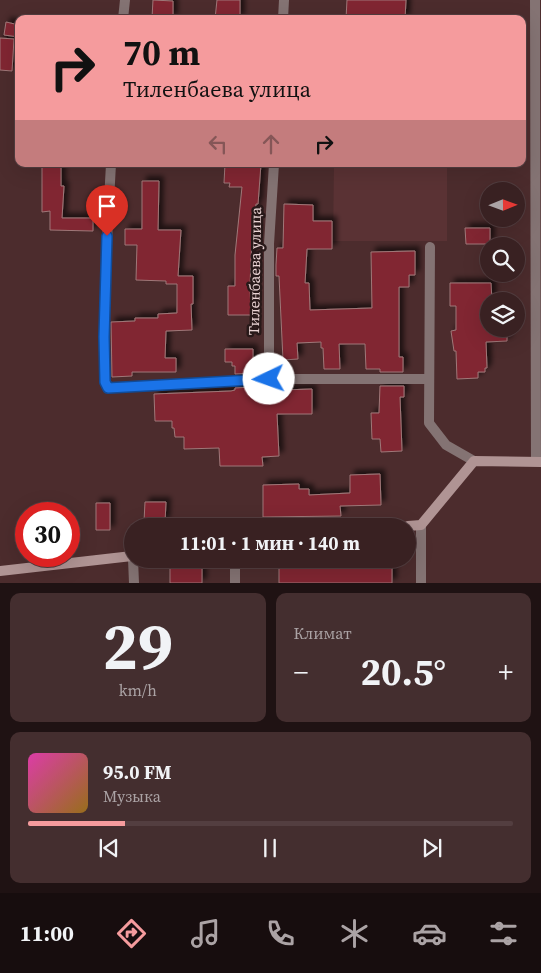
<!DOCTYPE html>
<html lang="ru">
<head>
<meta charset="utf-8">
<style>
	body { margin:0; font-family:"Source Serif 4",serif; background:#442e2f; color:#f1f3f6; height:100vh; display:flex; flex-direction:column; font-size:19px; white-space:nowrap }
	* { box-sizing:border-box; margin:0 }
	p { font-size:16px; color:#aba3a5 }
	.icon { flex:none; width:28px; height:28px; fill:none; stroke:currentColor; stroke-width:2; stroke-linecap:round; stroke-linejoin:round }
	.map { position:relative; height:583px; overflow:hidden }
	.panel { display:flex; flex-direction:column; gap:10px; padding:10px; background:#1f1213; flex:1 }
	.panel>* { flex:none }
	.top-card { position:absolute; left:15px; top:15px; width:511px; height:152px; border-radius:10px; box-shadow:0 5px 20px #0002,0 0 0 1px #533e40; background:#f59b9d; color:#111; overflow:hidden }
	.needle { width:32px; rotate:89deg }
	.fabs { position:absolute; left:480px; top:182px; display:grid; gap:10px }
	.fabs a { display:grid; place-items:center; width:45px; height:45px; border-radius:50%; background:#392122; box-shadow:0 5px 20px #0002,0 0 0 1px #533e40; font-size:25px }
	.speed { position:absolute; left:15px; top:502px; display:flex; gap:10px; font-size:25px; font-weight:700; text-align:center }
	.speed>* { display:grid; place-content:center; width:65px; height:65px; border-radius:50%; background:#392122; box-shadow:0 5px 20px #0002,0 0 0 1px #533e40; line-height:1 }
	.speed .limit { border:8px solid #d22; background:#fff; color:#111 }
	.pin { position:absolute; display:grid; place-items:center; width:42px; height:42px; color:#fff; margin:-51px -21px; border-radius:50% 50% 50% 0; rotate:-45deg; box-shadow:0 0 5px #0007 }
	.pin .icon { rotate:45deg }
	.me { position:absolute; width:55px; margin:-28px; rotate:267deg; stroke-linejoin:round; filter:drop-shadow(0 0 4px #0008) }
	.turn { display:flex; align-items:center; gap:18px; height:105px; padding:0 25px; font-size:22px }
	.turn .icon { width:65px; height:65px; stroke-width:2.5 }
	.turn b { display:block; font-size:35px; line-height:42px }
	.lanes { display:flex; align-items:center; height:48px; padding:0 25px; background:#0003; justify-content:center; gap:25px; direction:ltr }
	.lanes .off { opacity:.35 }
	.big { font-size:38px; font-weight:700; line-height:1.1 }
	.panel .tile { flex:1; display:flex; flex-direction:column; justify-content:center; gap:8px; min-width:0; padding:0 18px; border-radius:10px; background:#442e2f }
	.panel .dial { align-items:center; gap:0 }
	.dial b { font-size:65px; line-height:1 }
	.song { display:flex; align-items:center; gap:15px }
	.cover { width:60px; height:60px; border-radius:8px; background:linear-gradient(135deg,hsl(320 70% 55%),hsl(40 70% 35%)) }
	.played { height:5px; border-radius:2px; background:linear-gradient(90deg,#f59b9d 20%,#533e40 20%) }
	.keys { display:flex; justify-content:space-around; direction:ltr }
	.heat { display:flex; justify-content:space-between; align-items:center; font-size:28px; direction:ltr }
	.panel .tiles { flex:1; display:grid; gap:10px; grid-template-columns:1fr 1fr }
	.tile:last-child { grid-column:span 2 }
	.trip { position:absolute; left:124px; top:518px; width:292px; height:50px; border-radius:25px; background:#392122; box-shadow:0 5px 20px #0002,0 0 0 1px #533e40; font-weight:700; line-height:50px; text-align:center }
	.menu { display:flex; height:80px; justify-content:space-around; align-items:center; background:#170d0e; color:#aba3a5 }
	.menu .icon { width:35px; height:35px }
	.menu .current { color:#f59b9d }
	.menu b { font-size:22px; color:#f1f3f6 }
	.map>svg:first-child { display:block }
	.built { fill:#5a3234 }
	.building { fill:#812530; stroke:#9f7879; filter:url(#shadow) }
	.lines { fill:none; stroke-linecap:round; stroke-linejoin:round }
	.street { stroke:#847373; stroke-width:10 }
	.secondary { stroke:#b09494; stroke-width:10 }
	.route-casing { stroke:#114b97; stroke-width:12 }
	.route { stroke:#1a73e8; stroke-width:9 }
	.labels { text-anchor:middle; stroke-width:5; stroke-linejoin:round; paint-order:stroke }
	.street-label { font-size:15px; fill:#ead4d4; stroke:#281919 }
</style>
</head>
<body>
<div class="map">
<svg width="541" height="583" viewBox="0 0 541 583">
	<defs>
		<filter id="shadow"><feDropShadow dx="4.5" dy="-4.5" stdDeviation="2.5" flood-color="#0009"/></filter>
	</defs>
	<rect width="100%" height="100%" fill="#4c2c2d"/>
	<path class="built" d="M334 164H447V241H333Z"/>
	<path class="building" d="M153 0 173 1V19L152 18Z
		M217 0H240V19H215Z
		M347 0H406L405 19H346Z
		M6 22 19 25V37L4 35Z
		M0 38 14 39 12 71 0 70Z
		M42 164H61V186H64L62 218H93V231L50 230V211L42 212Z
		M225 164H261L258 204H256L253 235 252 234 250 286 251 315H228V286H235V255L242 187H229L230 183H224Z
		M142 181H159L158 230H181L178 276H193V304H191L192 330 166 331 165 358H176V372H132V376L112 377 111 322 135 321V318H158V314L177 313V284H166V281L136 280 137 245H125V229H142Z
		M284 204 313 205V221H332V249H307L305 283H309L310 310 372 308 371 252 415 251V275H409V287H399V357H403V372H380V369H366L365 344H339L340 369H324L323 348H321V342L297 343 298 359 283 360 279 276H276V265L277 248H283Z
		M465 228H490V244H466Z
		M450 283H491L492 301H489V329H507V341L486 342 487 368H485V372H478V378L457 379 456 351H454L451 331 456 330V306H450Z
		M225 349H253V373L235 374V366H232V362H225Z
		M380 386H404V397H400L402 451 381 452 380 439H372L371 413H379Z
		M253 387V391L312 389V414H277L279 456 262 457 263 466H220L219 448 184 449V437H175L174 428H172V421H155L154 394 231 391 235 390V388Z
		M380 474 381 505 340 506 341 516 263 517V485L299 484V489H309V495L350 493V475Z
		M145 502H166L165 522H144Z
		M96 503H110V530H96Z
		M310 559H376V561H392V583H279V562L311 561Z
		M170 565H202V583H170Z"/>
	<g class="lines">
		<path class="street" d="M535 0 536 461
			M123 19 125 0
			M283 19 284 0
			M111 164C107 237 103 309 105 382L108 388 269 379H429
			M430 247 429 423 446 445 474 461
			M269 379V244L274 164
			M133 559 134 583
			M235 583V559
			M421 583V525"/>
		<path class="secondary" d="M408 526 421 525 474 461 541 462
			M0 571 132 556"/>
	</g>
	<g class="lines">
		<g class="route-casing">
			<path id="route" d="M107 236 104 337 105 382 108 388 269 379"/>
		</g>
		<use href="#route" class="route"/>
	</g>
	<g class="labels">
		<g class="street-label">
			<text transform="translate(255 271) rotate(-89)" y="5">Тиленбаева улица</text>
		</g>
	</g>
</svg>
<div class="fabs">
<a><svg class="needle" viewBox="-14 -14 28 28"><path d="M0-13l5 13h-10z" fill="#e53935"/><path d="M0 13l5-13h-10z" fill="#aba3a5"/></svg></a>
<a><svg class="icon" aria-label="search" viewBox="0 0 24 24"><circle cx="10" cy="10" r="6"/><path d="M15 15l6 6"/></svg></a>
<a><svg class="icon" aria-label="layers" viewBox="0 0 24 24"><path d="M12 4l9 5-9 5-9-5zM3 14l9 5 9-5"/></svg></a>
</div>
<div class="speed"><div class="limit">30</div></div>
<div class="pin" style="left:107px;top:236px;background:#d93025"><svg class="icon" aria-label="arrive" viewBox="0 0 24 24"><path d="M6 21V4h12l-3 4 3 4H6"/></svg></div>
<svg class="me" style="left:269px;top:379px" viewBox="-20 -20 40 40"><circle r="19" fill="#fff"/><path d="M0-13L10 11 0 6-10 11z" fill="#1a73e8"/></svg>
<div class="trip">11:01 · 1 мин · 140 m</div>
<div class="top-card">
<div class="turn"><svg class="icon" aria-label="right" viewBox="0 0 24 24"><path d="M7 20v-9h11M14 6l5 5-5 5"/></svg><div><b>70 m</b>Тиленбаева улица</div></div>
<div class="lanes"><svg class="icon off" aria-label="left" viewBox="0 0 24 24"><path d="M17 20v-9H6M10 6l-5 5 5 5"/></svg><svg class="icon off" aria-label="ahead" viewBox="0 0 24 24"><path d="M12 20V5M6 11l6-6 6 6"/></svg><svg class="icon" aria-label="right" viewBox="0 0 24 24"><path d="M7 20v-9h11M14 6l5 5-5 5"/></svg></div>
</div>
</div>
<section class="panel">
<div class="tiles">
<div class="tile dial"><b>29</b><p>km/h</p></div>
<div class="tile"><p>Климат</p>
<div class="heat"><a>−</a><b class="big">20.5°</b><a>+</a></div>
</div>
<div class="tile">
<div class="song"><i class="cover"></i><div><b>95.0 FM</b><p>Музыка</p></div></div>
<div class="played"></div>
<div class="keys"><svg class="icon" aria-label="previous" viewBox="0 0 24 24"><path d="M18 5L8 12l10 7zM5 5v14"/></svg><svg class="icon" aria-label="pause" viewBox="0 0 24 24"><path d="M8 5v14M16 5v14"/></svg><svg class="icon" aria-label="next" viewBox="0 0 24 24"><path d="M6 5l10 7-10 7zM19 5v14"/></svg></div>
</div>
</div>
</section>
<nav class="menu">
<b>11:00</b>
<svg class="icon current" aria-label="directions" viewBox="0 0 24 24"><path d="M12 3l9 9-9 9-9-9zM9 14v-3h6M13 9l2 2-2 2"/></svg>
<svg class="icon" aria-label="music" viewBox="0 0 24 24"><path d="M9 18V5l10-2v13"/><circle cx="6" cy="18" r="3"/><circle cx="16" cy="16" r="3"/></svg>
<svg class="icon" aria-label="phone" viewBox="0 0 24 24"><path d="M5 4h4l2 5-3 2q2 4 5 5l2-3 5 2v4C11 20 4 13 5 4z"/></svg>
<svg class="icon" aria-label="climate" viewBox="0 0 24 24"><path d="M12 3v18M4 7l16 10M4 17L20 7"/></svg>
<svg class="icon" aria-label="car" viewBox="0 0 24 24"><path d="M5 17H2v-5l4-1 3-4h7l3 4 3 1v5h-3M9 17h6M6 11h13"/><circle cx="7" cy="17" r="2"/><circle cx="17" cy="17" r="2"/></svg>
<svg class="icon" aria-label="filters" viewBox="0 0 24 24"><path d="M4 7h16M4 17h16"/><circle cx="9" cy="7" r="2"/><circle cx="15" cy="17" r="2"/></svg>
</nav>
</body>
</html>
